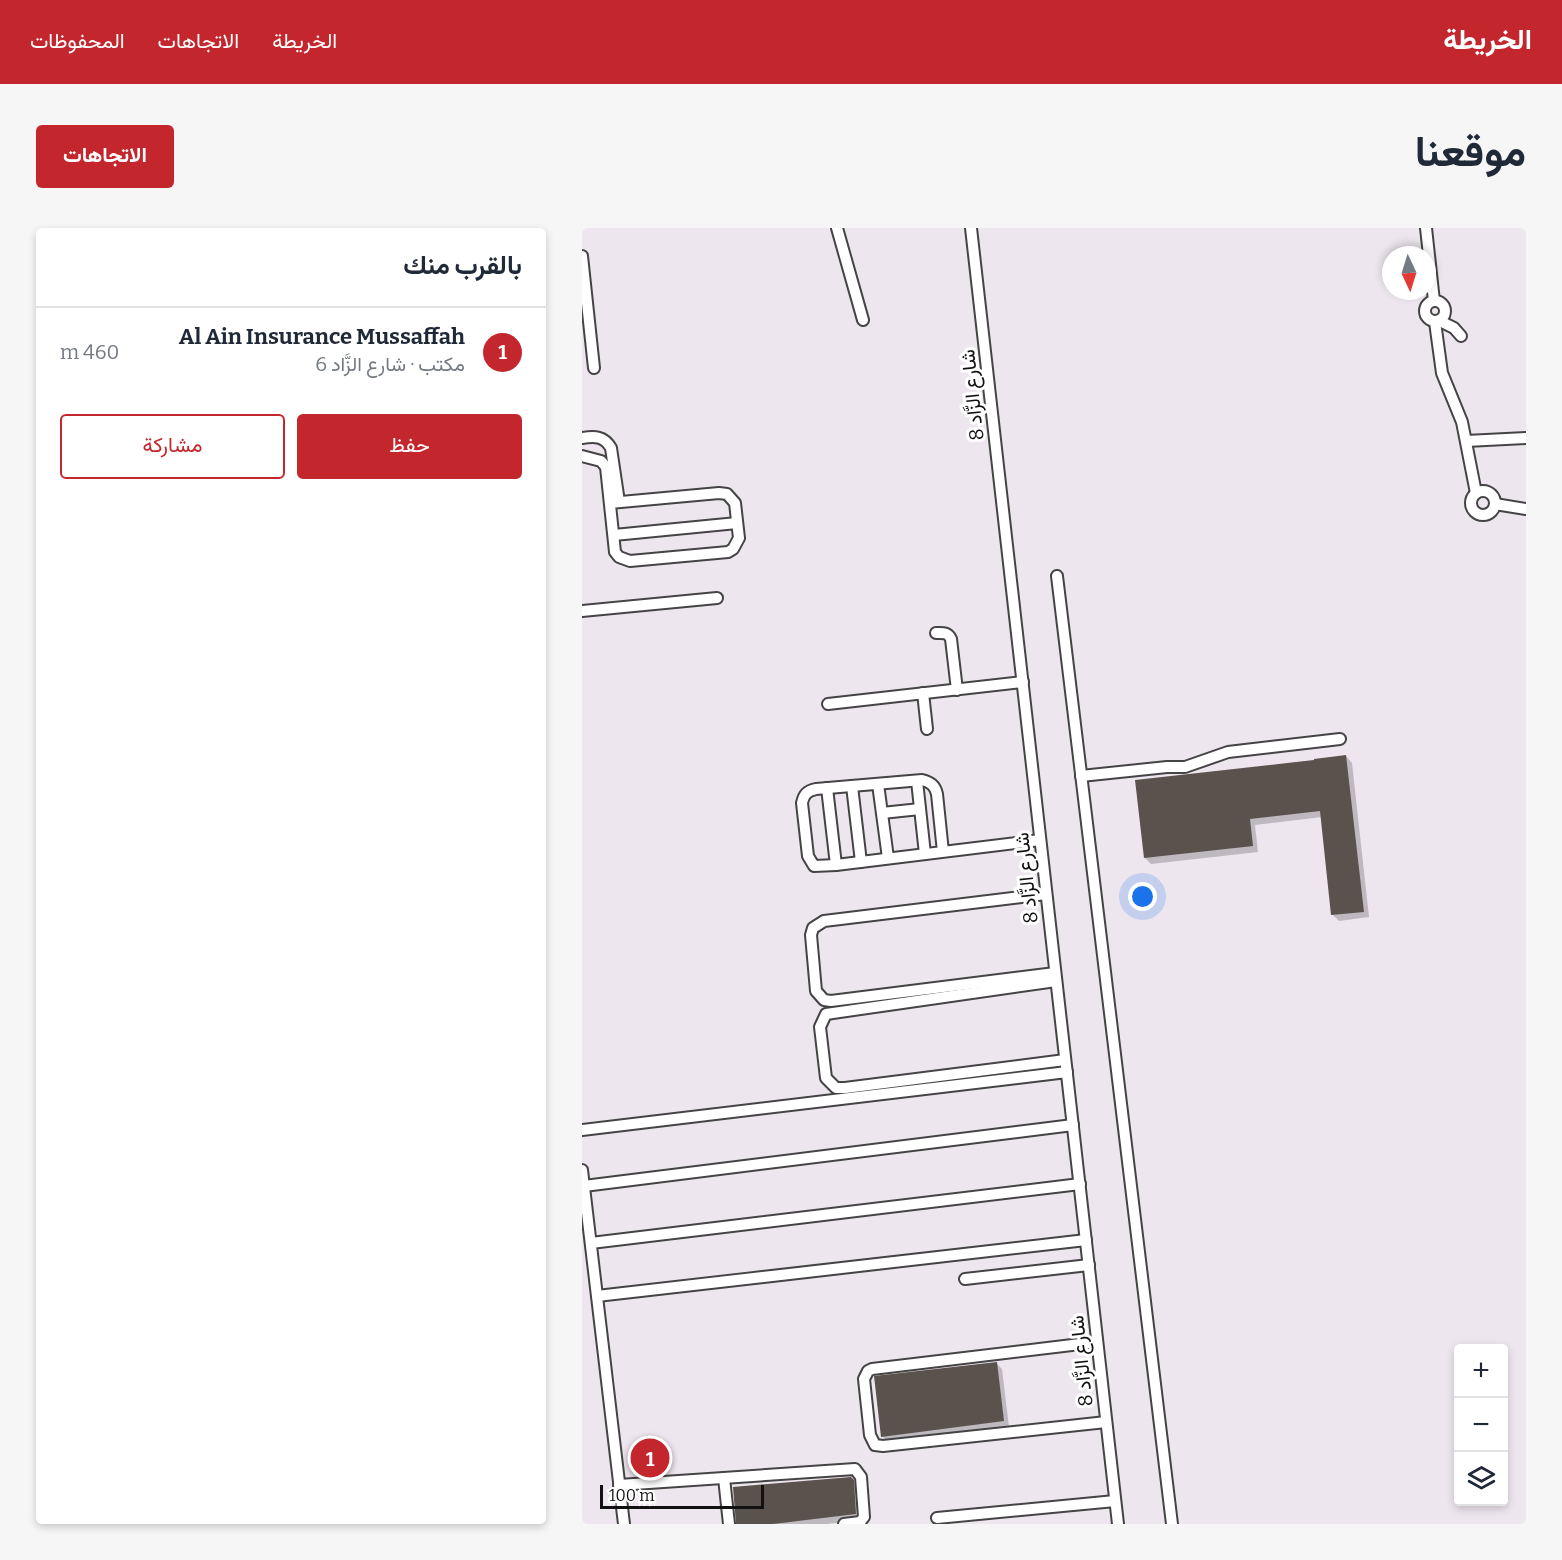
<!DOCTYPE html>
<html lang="ar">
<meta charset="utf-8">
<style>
:root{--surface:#fff;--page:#f6f6f7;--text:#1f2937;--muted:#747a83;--line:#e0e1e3;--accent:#c4262e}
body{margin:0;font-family:Bitter,Vazirmatn,serif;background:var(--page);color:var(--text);direction:rtl}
.controls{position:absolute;right:18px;bottom:18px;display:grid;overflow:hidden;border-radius:6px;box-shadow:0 3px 9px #0003}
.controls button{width:54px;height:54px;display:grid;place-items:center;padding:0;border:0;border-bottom:2px solid var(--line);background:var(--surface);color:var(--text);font:30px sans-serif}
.compass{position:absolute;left:800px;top:18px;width:54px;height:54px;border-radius:50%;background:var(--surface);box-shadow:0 3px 9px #0003;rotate:176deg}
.scale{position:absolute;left:18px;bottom:15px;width:164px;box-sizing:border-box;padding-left:6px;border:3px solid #111;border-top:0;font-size:16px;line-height:21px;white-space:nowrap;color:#111;-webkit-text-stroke:4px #fff;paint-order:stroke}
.you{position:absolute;left:561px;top:669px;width:21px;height:21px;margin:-15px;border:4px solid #fff;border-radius:50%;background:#1a73e8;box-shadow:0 0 0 9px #1a73e833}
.badge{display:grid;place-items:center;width:39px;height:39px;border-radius:50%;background:var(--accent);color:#fff;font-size:20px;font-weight:700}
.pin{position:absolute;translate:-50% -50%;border:3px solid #fff;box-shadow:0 2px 6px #0006}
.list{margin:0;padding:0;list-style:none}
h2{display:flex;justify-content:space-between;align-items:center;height:78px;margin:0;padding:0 24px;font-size:26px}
h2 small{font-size:20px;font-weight:400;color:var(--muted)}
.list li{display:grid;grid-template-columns:39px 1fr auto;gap:18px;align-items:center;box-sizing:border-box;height:90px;padding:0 24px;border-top:2px solid var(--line)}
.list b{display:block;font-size:22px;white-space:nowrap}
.list p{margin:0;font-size:20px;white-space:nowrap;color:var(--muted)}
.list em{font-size:20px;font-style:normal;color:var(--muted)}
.actions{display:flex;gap:12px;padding:18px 24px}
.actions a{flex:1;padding:14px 0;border:2px solid var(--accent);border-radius:6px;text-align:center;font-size:21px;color:var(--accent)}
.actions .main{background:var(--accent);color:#fff}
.icon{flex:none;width:33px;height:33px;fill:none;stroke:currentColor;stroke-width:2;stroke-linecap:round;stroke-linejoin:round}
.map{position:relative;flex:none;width:944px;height:1296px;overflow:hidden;direction:ltr;border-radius:6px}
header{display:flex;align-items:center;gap:36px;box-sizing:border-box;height:84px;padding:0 30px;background:var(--accent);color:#fff}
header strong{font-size:28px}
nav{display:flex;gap:33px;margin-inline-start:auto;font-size:21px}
.intro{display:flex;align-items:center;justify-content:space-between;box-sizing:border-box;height:144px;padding:0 36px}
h1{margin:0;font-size:42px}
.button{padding:15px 27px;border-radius:6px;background:var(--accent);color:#fff;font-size:21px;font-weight:700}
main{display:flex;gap:36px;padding:0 36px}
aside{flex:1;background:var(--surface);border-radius:6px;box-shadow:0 3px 9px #0003}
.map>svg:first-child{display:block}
.industrial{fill:#eee6ef;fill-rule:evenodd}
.shadow{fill:#0003}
.building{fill:#5a524d}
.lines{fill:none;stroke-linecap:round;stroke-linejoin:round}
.minor-casing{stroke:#444;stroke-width:14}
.minor{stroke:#fff;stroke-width:10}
.labels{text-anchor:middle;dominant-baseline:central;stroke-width:6;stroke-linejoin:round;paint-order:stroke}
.street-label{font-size:20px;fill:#111;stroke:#fff}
</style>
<header>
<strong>الخريطة</strong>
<nav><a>الخريطة</a><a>الاتجاهات</a><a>المحفوظات</a></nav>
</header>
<div class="intro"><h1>موقعنا</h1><a class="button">الاتجاهات</a></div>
<main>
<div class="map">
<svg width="944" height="1296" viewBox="0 0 944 1296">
<rect width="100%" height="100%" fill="#fffdf5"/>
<path class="industrial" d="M 0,0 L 944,0 L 944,1296 L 0,1296 ZM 809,27 L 845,27 L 845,63 L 809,63 ZM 876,1120 L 921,1120 L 921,1274 L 876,1274 Z"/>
<g class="shadow">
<polygon points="764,528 770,535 787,689 757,693 751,687 740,589 673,597 676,624 569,636 563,630"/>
<polygon points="414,1135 420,1141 427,1199 306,1214 300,1208"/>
<polygon points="269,1250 275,1257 280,1292 245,1296 156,1296"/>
</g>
<g class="building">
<polygon points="764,527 782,684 749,687 738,583 668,591 671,618 562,630 553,552 732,532 732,531"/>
<polygon points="415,1134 422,1193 299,1209 292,1148"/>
<polygon points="269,1249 272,1252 274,1286 191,1296 154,1296 151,1259"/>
</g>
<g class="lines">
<defs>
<g id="minor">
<polyline points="255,0 281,92"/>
<polyline points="389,0 536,1296"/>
<polyline points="844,0 852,73"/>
<polyline points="0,28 12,140"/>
<circle cx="853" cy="83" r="10"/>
<polyline points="858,93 872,100 879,108"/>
<polyline points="853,94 860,145 880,194 894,265"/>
<path d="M 0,210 C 13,208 22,208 29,220 L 37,274"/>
<polyline points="884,213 944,210"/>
<polyline points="0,228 19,233 24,239 33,324 37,329 48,333 146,324 151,321 157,310 153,275 145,266 137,265 28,275"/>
<circle cx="901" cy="275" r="12"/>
<polyline points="913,276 944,281"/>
<polyline points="32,307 155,295"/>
<polyline points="475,348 590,1296"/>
<polyline points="0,383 135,370"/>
<path d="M 354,405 C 361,405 366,404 369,411 L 375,462"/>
<polyline points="341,465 345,501"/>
<polyline points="246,476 441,454"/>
<polyline points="499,548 585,539 603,539 646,524 758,511"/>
<polyline points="335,553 343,626"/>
<polyline points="296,556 306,630"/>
<polyline points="270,558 279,634"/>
<polyline points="245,560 254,637"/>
<polyline points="300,585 338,581"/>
<path d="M 361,624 L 355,566 C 353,557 348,554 340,552 L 234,561 C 225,563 222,566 220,575 L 226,628 L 232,638 L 254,637 L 458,612"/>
<polyline points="464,666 242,693 231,700 229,707 234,763 242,772 249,773 473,745"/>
<polyline points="474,753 244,786 238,799 244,850 254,860 263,860 483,832"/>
<polyline points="0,902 485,844"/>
<polyline points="0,942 42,1296"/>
<polyline points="2,958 491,897"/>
<polyline points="9,1015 498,956"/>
<polyline points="383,1051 507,1037"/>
<polyline points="15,1068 504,1012"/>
<polyline points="515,1114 290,1141 286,1143 282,1151 288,1207 293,1217 301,1218 524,1194"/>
<polyline points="142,1250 147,1296"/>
<polyline points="37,1257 273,1241 279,1249 282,1289 278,1294 262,1296"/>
<polyline points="355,1290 533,1273"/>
</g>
</defs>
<use href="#minor" class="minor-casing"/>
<use href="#minor" class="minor"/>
</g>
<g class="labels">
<g class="street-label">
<text transform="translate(390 167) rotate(-96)">شارع الزَّاد 8</text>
<text transform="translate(444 650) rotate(-96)">شارع الزَّاد 8</text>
<text transform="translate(499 1133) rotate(-96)">شارع الزَّاد 8</text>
</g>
</g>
</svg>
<div class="controls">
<button>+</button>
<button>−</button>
<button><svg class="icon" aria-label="layers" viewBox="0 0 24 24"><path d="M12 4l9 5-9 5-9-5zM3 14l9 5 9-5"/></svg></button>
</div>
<svg class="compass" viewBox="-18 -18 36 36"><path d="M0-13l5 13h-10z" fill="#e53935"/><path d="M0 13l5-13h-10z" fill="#747a83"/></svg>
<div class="scale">100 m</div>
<div class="you"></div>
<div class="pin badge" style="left:68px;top:1230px">1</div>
</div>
<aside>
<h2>بالقرب منك<small></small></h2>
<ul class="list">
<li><span class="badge">1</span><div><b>Al Ain Insurance Mussaffah</b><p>مكتب · شارع الزَّاد 6</p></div><em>460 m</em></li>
</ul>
<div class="actions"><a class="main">حفظ</a><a>مشاركة</a></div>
</aside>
</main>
